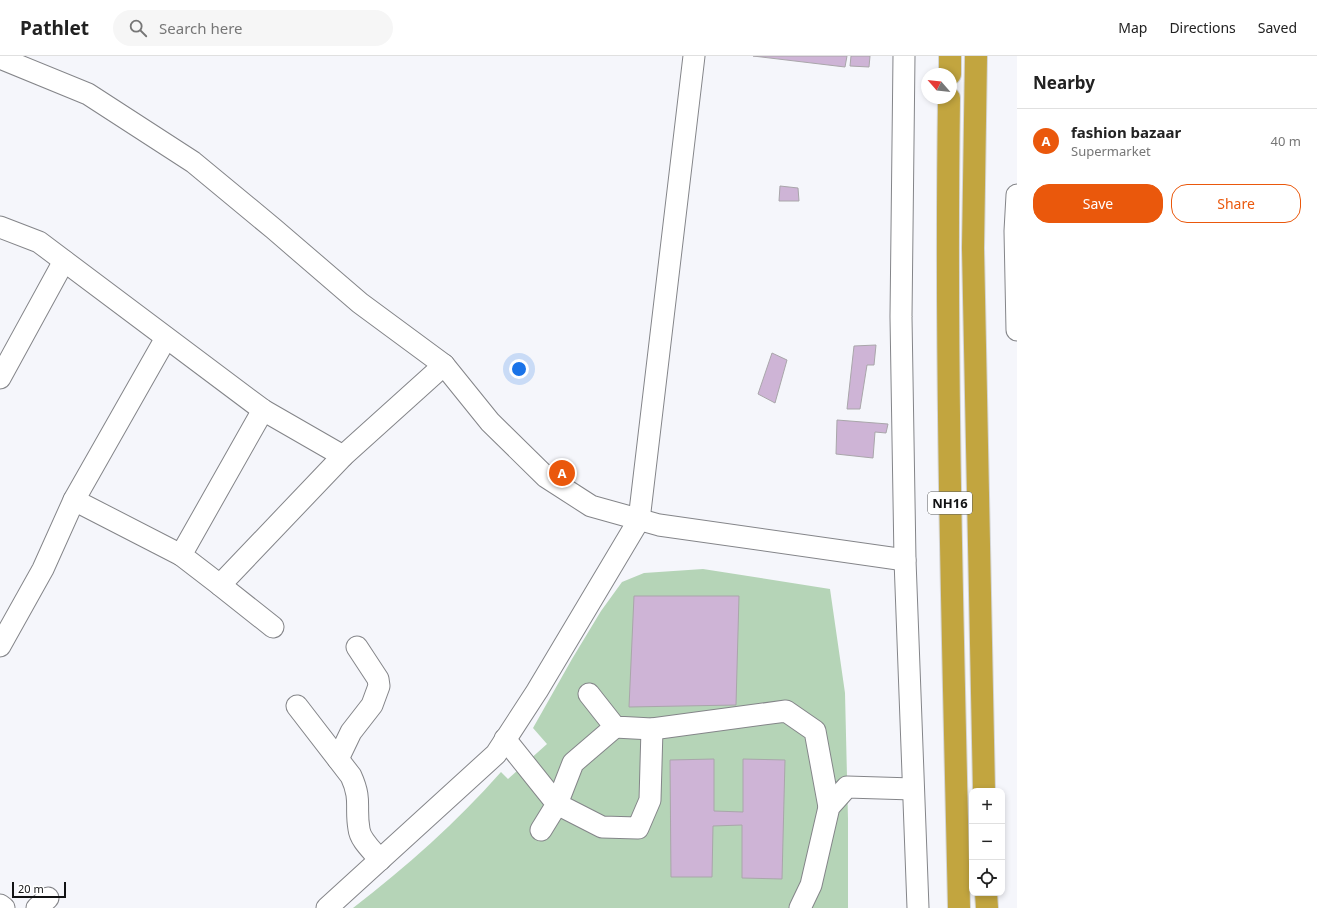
<!DOCTYPE html>
<meta charset="utf-8">
<style>
:root{--surface:#fff;--page:#f6f6f6;--text:#222;--muted:#767676;--line:#e0e0e0;--accent:#ea580c}
body{margin:0;font-family:"Noto Sans",sans-serif;background:var(--page);color:var(--text)}
.controls{position:absolute;right:12px;bottom:12px;display:grid;overflow:hidden;border-radius:8px;box-shadow:0 2px 6px #0003}
.controls button{width:36px;height:36px;display:grid;place-items:center;padding:0;border:0;border-bottom:1px solid var(--line);background:var(--surface);color:var(--text);font:20px sans-serif}
.compass{position:absolute;left:921px;top:12px;width:36px;height:36px;border-radius:50%;background:var(--surface);box-shadow:0 2px 6px #0003;rotate:298deg}
.scale{position:absolute;left:12px;bottom:10px;width:54px;box-sizing:border-box;padding-left:4px;border:2px solid #121314;border-top:0;font-size:11px;line-height:14px;white-space:nowrap;color:#121314;-webkit-text-stroke:3px #fff;paint-order:stroke}
.you{position:absolute;left:519px;top:313px;width:14px;height:14px;margin:-10px;border:3px solid #fff;border-radius:50%;background:#1a73e8;box-shadow:0 0 0 6px #1a73e833}
.badge{display:grid;place-items:center;width:26px;height:26px;border-radius:50%;background:var(--accent);color:#fff;font-size:13px;font-weight:700}
.pin{position:absolute;translate:-50% -50%;border:2px solid #fff;box-shadow:0 1px 4px #0006}
.list{margin:0;padding:0;list-style:none}
h2{display:flex;justify-content:space-between;align-items:center;height:52px;margin:0;padding:0 16px;font-size:17px}
h2 small{font-size:13px;font-weight:400;color:var(--muted)}
.list li{display:grid;grid-template-columns:26px 1fr auto;gap:12px;align-items:center;box-sizing:border-box;height:64px;padding:0 16px;border-top:1px solid var(--line)}
.list b{display:block;font-size:15px;white-space:nowrap}
.list p{margin:0;font-size:13px;white-space:nowrap;color:var(--muted)}
.list em{font-size:13px;font-style:normal;color:var(--muted)}
.actions{display:flex;gap:8px;padding:12px 16px}
.actions a{flex:1;padding:9px 0;border:1px solid var(--accent);border-radius:16px;text-align:center;font-size:14px;color:var(--accent)}
.actions .main{background:var(--accent);color:#fff}
.icon{flex:none;width:22px;height:22px;fill:none;stroke:currentColor;stroke-width:2;stroke-linecap:round;stroke-linejoin:round}
.map{position:relative;flex:none;width:1017px;height:852px;overflow:hidden}
header{display:flex;align-items:center;gap:24px;box-sizing:border-box;height:56px;padding:0 20px;background:var(--surface);border-bottom:1px solid var(--line)}
header strong{font-size:19px}
nav{display:flex;gap:22px;margin-inline-start:auto;font-size:14px}
.search{width:280px;height:36px;background:var(--page);display:flex;align-items:center;gap:10px;box-sizing:border-box;padding:0 14px;border-radius:22px;color:var(--muted);font-size:15px}
main{display:flex}
aside{flex:1;background:var(--surface)}
.map>svg:first-child{display:block}
.pitch{fill:#b5d4b7}
.building{fill:#ceb4d6;stroke:#a9a6aa}
.lines{fill:none;stroke-linecap:round;stroke-linejoin:round}
.minor-casing{stroke:#848589;stroke-width:23}
.highway-casing{stroke:#d4d5d5;stroke-width:24}
.minor{stroke:#fff;stroke-width:21}
.highway{stroke:#c2a53f;stroke-width:22}
.labels{text-anchor:middle;dominant-baseline:central;stroke-width:4;stroke-linejoin:round;paint-order:stroke}
.shield{fill:#fff;stroke:#595a5a;stroke-width:1}
.shield-label{font-size:13px;font-weight:bold;fill:#121314}
</style>
<header>
<strong>Pathlet</strong>
<div class="search"><svg class="icon" aria-label="search" viewBox="0 0 24 24"><circle cx="10" cy="10" r="6"/><path d="M15 15l6 6"/></svg>Search here</div>
<nav><a>Map</a><a>Directions</a><a>Saved</a></nav>
</header>
<main>
<div class="map">
<svg width="1017" height="852" viewBox="0 0 1017 852">
<rect width="100%" height="100%" fill="#f5f6fb"/>
<path class="pitch" d="M 703,513 L 830,533 L 845,637 L 848,763 L 848,852 L 353,852 C 406,811 457,766 501,716 L 508,723 L 547,688 L 533,672 L 572,603 L 601,555 L 622,526 L 644,517 Z"/>
<g class="building">
<polygon points="753,0 847,0 845,11"/>
<polygon points="851,0 870,0 869,11 850,10"/>
<polygon points="780,130 798,132 799,145 779,145"/>
<polygon points="876,289 874,309 867,309 860,353 847,353 854,290"/>
<polygon points="772,297 787,304 775,347 758,338"/>
<polygon points="837,364 888,368 886,377 875,376 873,402 836,398"/>
<polygon points="634,540 739,540 736,649 629,651"/>
<polygon points="714,703 714,755 743,756 743,703 785,704 782,823 742,822 742,769 713,770 712,821 671,821 670,704"/>
</g>
<g class="lines">
<defs>
<g id="minor">
<polyline points="904,0 901,261 905,504 918,852"/>
<polyline points="0,2 88,38 193,106 274,173 360,247 444,309 490,366 546,421 591,450 659,469 905,504"/>
<polyline points="1017,139 1015,175 1017,274"/>
<polyline points="0,171 39,186 263,354 343,400"/>
<polyline points="166,282 74,444 181,499"/>
<polyline points="0,322 64,205"/>
<polyline points="263,354 181,499 220,529 343,400 444,309"/>
<polyline points="220,529 273,571"/>
<polyline points="0,590 43,513 74,444"/>
<polyline points="589,638 615,671 652,673 786,655 815,675 829,751"/>
<path d="M 297,650 L 351,720 C 362,744 355,751 359,773 C 360,784 373,795 380,804"/>
<polyline points="615,671 573,707 557,748 602,771 638,772 650,744 652,673"/>
<polyline points="505,683 557,748 541,774"/>
<polyline points="338,703 351,676 372,649 379,630 378,623 357,591"/>
<polyline points="0,849 4,852"/>
<polyline points="37,852 48,842"/>
<polyline points="327,852 496,698 537,635 639,464 694,0"/>
<polyline points="800,852 811,829 829,751 847,731 913,733"/>
</g>
<g id="highway">
<polyline points="976,0 973,192 984,735"/>
<polyline points="950,18 950,0"/>
<path d="M 949,42 C 945,312 953,582 959,852"/>
<polyline points="986,837 987,852"/>
</g>
</defs>
<use href="#minor" class="minor-casing"/>
<use href="#highway" class="highway-casing"/>
<use href="#minor" class="minor"/>
<use href="#highway" class="highway"/>
</g>
<g class="labels">
<rect class="shield" x="928" y="436" width="44" height="22" rx="3"/>
<g class="shield-label">
<text x="950" y="447">NH16</text>
</g>
</g>
</svg>
<div class="controls">
<button>+</button>
<button>−</button>
<button><svg class="icon" aria-label="locate" viewBox="0 0 24 24"><circle cx="12" cy="12" r="6"/><path d="M12 2v4M12 18v4M2 12h4M18 12h4"/></svg></button>
</div>
<svg class="compass" viewBox="-18 -18 36 36"><path d="M0-13l5 13h-10z" fill="#e53935"/><path d="M0 13l5-13h-10z" fill="#767676"/></svg>
<div class="scale">20 m</div>
<div class="you"></div>
<div class="pin badge" style="left:562px;top:417px">A</div>
</div>
<aside>
<h2>Nearby<small></small></h2>
<ul class="list">
<li><span class="badge">A</span><div><b>fashion bazaar</b><p>Supermarket</p></div><em>40 m</em></li>
</ul>
<div class="actions"><a class="main">Save</a><a>Share</a></div>
</aside>
</main>
